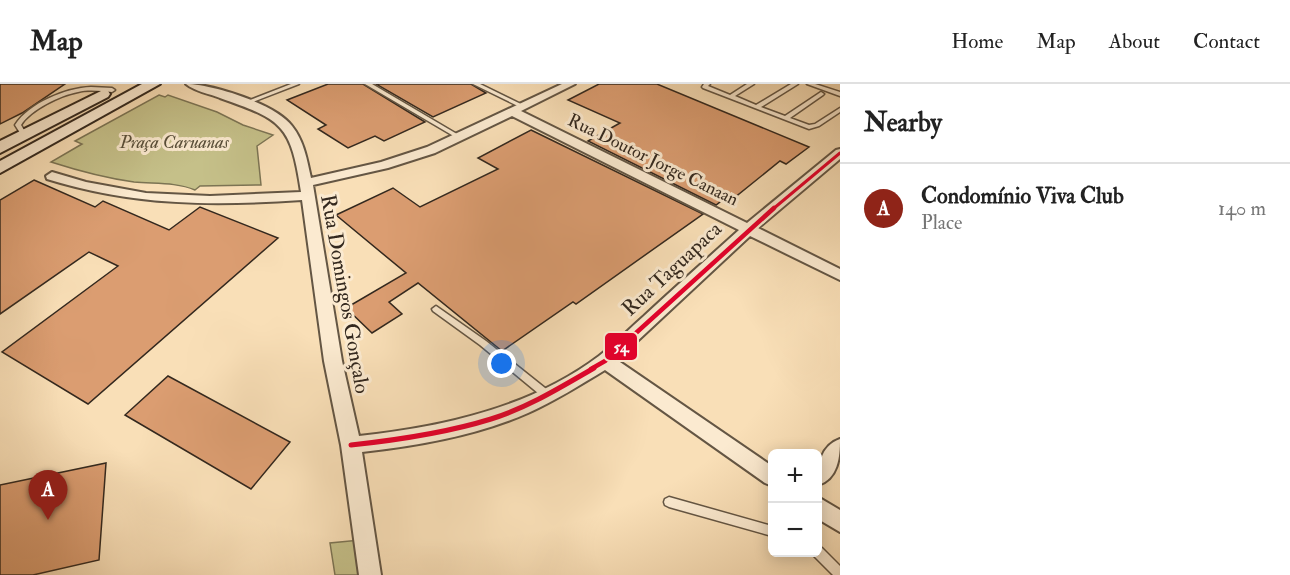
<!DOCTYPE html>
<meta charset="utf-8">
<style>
:root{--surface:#fff;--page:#f2f2f2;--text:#222;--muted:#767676;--line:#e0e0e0;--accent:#8f2418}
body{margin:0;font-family:"IM FELL Double Pica",serif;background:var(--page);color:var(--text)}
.controls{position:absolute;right:18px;bottom:18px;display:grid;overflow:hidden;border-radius:9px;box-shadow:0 3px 15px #0003}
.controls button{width:54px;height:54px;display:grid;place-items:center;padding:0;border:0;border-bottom:2px solid var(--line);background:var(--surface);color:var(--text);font:30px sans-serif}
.you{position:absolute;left:502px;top:280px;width:21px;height:21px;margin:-15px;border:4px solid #fff;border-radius:50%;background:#1a73e8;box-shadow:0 0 0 9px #1a73e833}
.badge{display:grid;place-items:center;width:39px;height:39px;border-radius:50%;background:var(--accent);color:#fff;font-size:20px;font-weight:700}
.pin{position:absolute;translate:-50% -50px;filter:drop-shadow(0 2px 3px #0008)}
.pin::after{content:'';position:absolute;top:32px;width:21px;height:18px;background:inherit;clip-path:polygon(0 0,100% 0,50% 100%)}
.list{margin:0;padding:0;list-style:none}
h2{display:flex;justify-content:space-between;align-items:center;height:78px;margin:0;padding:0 24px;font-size:26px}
h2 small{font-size:20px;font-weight:400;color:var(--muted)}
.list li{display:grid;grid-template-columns:39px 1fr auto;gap:18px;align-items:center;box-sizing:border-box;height:90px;padding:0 24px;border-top:2px solid var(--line)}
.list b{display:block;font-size:22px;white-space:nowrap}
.list p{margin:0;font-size:20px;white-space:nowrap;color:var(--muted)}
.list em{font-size:20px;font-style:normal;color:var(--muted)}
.map{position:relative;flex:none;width:840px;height:491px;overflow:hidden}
header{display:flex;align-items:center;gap:36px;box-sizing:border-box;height:84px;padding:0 30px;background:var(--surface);border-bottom:2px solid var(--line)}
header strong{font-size:28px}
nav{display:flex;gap:33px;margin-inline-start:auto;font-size:21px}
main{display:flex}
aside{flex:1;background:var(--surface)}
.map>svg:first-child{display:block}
.green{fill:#c5c089;stroke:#7c7454;stroke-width:1.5}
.building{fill:#db9d71;stroke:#33281e;stroke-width:1.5}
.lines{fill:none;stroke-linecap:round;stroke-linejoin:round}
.service-casing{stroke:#645644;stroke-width:3}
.minor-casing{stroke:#645644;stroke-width:4}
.secondary-casing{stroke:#33281e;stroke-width:4}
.service{fill:#fbead0;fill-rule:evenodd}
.minor{fill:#fbead0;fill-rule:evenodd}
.secondary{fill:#fbead0;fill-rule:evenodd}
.bus-1-far2-casing{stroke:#fbead0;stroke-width:6}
.bus-1-far1-casing{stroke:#fbead0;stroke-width:9}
.bus-1-casing{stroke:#fbead0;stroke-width:10}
.bus-1-far2{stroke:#e4002b;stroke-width:3}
.bus-1-far1{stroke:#e4002b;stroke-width:4.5}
.bus-1{stroke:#e4002b;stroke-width:5}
.labels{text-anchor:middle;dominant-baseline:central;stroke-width:6;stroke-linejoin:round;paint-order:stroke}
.far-park-label{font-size:18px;font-style:italic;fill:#584e39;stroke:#fbead0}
.far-street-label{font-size:18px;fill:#33281e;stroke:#fbead0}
.street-label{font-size:21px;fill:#33281e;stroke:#fbead0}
.line-badge{stroke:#fbead0;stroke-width:2}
.badge-label{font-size:16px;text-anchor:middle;font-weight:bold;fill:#fff}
</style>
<header>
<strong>Map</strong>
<nav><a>Home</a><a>Map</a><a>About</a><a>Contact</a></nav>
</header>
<main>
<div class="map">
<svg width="840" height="491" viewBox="0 0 840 491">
<rect width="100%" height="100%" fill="#f9dfb7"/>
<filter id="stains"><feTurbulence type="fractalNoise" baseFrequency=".00333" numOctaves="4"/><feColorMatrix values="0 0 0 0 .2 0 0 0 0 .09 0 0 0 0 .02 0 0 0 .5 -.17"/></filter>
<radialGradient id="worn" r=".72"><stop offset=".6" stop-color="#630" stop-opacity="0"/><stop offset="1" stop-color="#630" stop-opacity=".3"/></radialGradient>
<g class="green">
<path d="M 159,11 L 165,13 L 168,11 L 217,28 L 243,41 L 273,51 L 257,62 L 261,101 L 200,102 L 195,106 C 176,98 154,100 134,98 C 105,94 79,87 51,78 L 82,60 L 75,57 Z"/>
<polygon points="360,456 360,491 335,491 330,459"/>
</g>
<g class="building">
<polygon points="0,0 65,0 22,29 0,40"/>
<polygon points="328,0 363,0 425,38 384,57 375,52 348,64 318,45 326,41 287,16"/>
<polygon points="376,0 471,0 486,9 433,33"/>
<polygon points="599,0 657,0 809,63 786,80 780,77 729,118 724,115 716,121 588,57 620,39 568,16"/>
<polygon points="531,46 703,130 576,220 573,218 502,267 418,199 389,218 402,230 372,249 346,224 406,189 336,131 393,104 420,123 498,85 478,74"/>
<polygon points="34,96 95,123 103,117 169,146 200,123 278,154 88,320 2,268 118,182 89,168 0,230 0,116"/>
<polygon points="168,292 290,358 251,405 125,331"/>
<polygon points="106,379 99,476 33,491 0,491 0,401"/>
</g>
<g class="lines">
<defs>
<g id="service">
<polygon points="291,0 299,0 250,19 245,18"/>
<polygon points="365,0 372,0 462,53 457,54"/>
<polygon points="473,0 480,0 527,23 522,24"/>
<polygon points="704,0 710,0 708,2 730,11 747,0 754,0 735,12 756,21 791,0 798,0 761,23 785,32 821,8 824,10 823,11 790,34 809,41 815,40 840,24 840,28 819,42 809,45 703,4 702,3"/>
<polygon points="807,0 815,0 840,8 840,12"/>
<path d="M 91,3 L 112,4 L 115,6 L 112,8 C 101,7 89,5 78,8 C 61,11 30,26 21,41 L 27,51 L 26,52 L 22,52 L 15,41 C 29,19 66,4 91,3 Z"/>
<polygon points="436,222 486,257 550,308 552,311 550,314 547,315 544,314 480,261 433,227 432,225"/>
<polygon points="669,413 772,442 772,452 669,423 665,421 664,418 665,415"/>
<polygon points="818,463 822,464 840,482 840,491 833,491 814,472 813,468 818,468"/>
</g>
<g id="minor">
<path d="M 186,0 C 212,0 276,20 292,42 C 304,57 307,76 311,94 L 381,78 L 427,63 L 562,0 L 575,0 L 521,27 L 747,139 L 836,66 L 840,65 L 840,75 L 758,144 L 840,185 L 840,196 L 750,152 L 617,276 L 772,382 L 772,402 L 765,399 L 605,286 C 580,301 555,317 528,329 C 476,352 417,362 362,368 L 381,491 L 359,491 L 341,361 L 324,277 L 302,116 C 213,122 134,122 47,95 L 46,92 L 52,88 L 86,98 L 146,109 L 210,112 L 301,108 C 291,41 283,36 220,14 C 210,10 194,7 186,0 ZM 512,32 L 739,146 C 707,175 675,203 644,232 C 629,245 615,260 599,272 C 530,324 442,343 359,352 L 342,277 L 313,101 L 388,84 L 435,69 Z"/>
<path d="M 840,355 C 840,373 838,395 818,401 C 818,382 820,362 840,355 Z"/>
<polygon points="818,413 840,426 840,448 818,435"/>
</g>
<g id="secondary">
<polygon points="142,0 160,0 0,89 0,77"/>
<polygon points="103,6 108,7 110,10 108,13 0,69 0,57"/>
</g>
</defs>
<use href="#service" class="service-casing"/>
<use href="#minor" class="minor-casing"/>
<use href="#secondary" class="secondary-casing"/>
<use href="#service" class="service"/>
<use href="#minor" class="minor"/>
<use href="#secondary" class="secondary"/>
<defs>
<polyline id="bus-1-far2" points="773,125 840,69"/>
<polyline id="bus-1-far1" points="591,285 605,277 774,124"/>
<path id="bus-1" d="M 351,361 C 398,356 446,349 491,335 C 527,324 561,303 594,284"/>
</defs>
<use href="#bus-1-far2" class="bus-1-far2-casing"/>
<use href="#bus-1-far1" class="bus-1-far1-casing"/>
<use href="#bus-1" class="bus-1-casing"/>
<use href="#bus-1-far2" class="bus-1-far2"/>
<use href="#bus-1-far1" class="bus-1-far1"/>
<use href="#bus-1" class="bus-1"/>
</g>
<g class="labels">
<g class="far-park-label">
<text x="174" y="58">Praça Caruanas</text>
</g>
<g class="far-street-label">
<text transform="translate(653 76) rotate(26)">Rua Doutor Jorge Canaan</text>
</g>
<g class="street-label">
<text transform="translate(672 185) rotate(-43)">Rua Taguapaca</text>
<text transform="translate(345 210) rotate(80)">Rua Domingos Gonçalo</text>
</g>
</g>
<rect class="line-badge" x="604" y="248" width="34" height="29" rx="6" fill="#e4002b"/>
<g class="badge-label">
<text x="621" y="268">54</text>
</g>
<rect width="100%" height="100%" filter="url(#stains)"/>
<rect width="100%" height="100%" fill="url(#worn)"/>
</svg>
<div class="controls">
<button>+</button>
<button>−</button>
</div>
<div class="you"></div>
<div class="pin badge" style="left:48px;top:436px">A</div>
</div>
<aside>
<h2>Nearby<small></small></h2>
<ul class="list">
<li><span class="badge">A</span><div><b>Condomínio Viva Club</b><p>Place</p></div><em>140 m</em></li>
</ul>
</aside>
</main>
